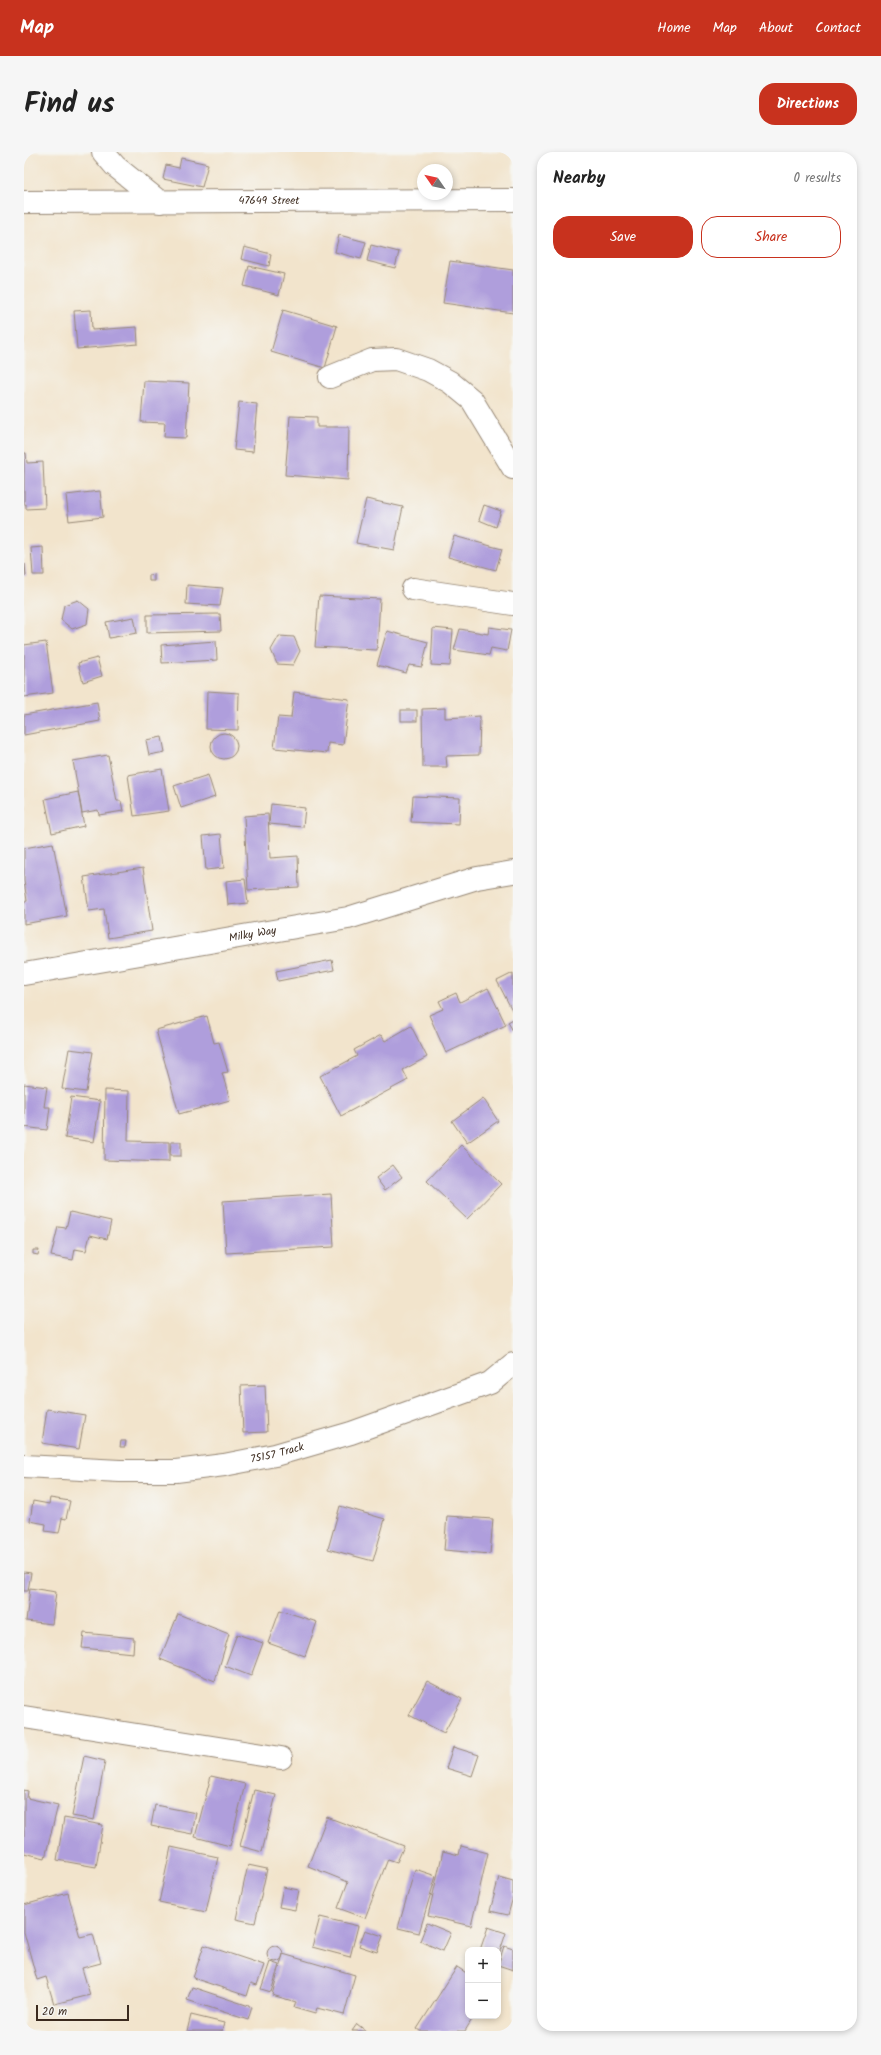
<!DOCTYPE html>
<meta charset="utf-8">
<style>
:root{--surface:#fff;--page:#f6f6f6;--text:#222;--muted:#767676;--line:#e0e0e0;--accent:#c8321e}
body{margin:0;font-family:Kalam,sans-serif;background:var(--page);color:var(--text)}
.controls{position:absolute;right:12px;bottom:12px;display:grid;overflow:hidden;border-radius:8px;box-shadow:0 2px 6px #0003}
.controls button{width:36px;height:36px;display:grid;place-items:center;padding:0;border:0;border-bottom:1px solid var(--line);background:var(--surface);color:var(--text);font:20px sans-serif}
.compass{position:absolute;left:393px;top:12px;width:36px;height:36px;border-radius:50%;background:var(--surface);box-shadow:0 2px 6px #0003;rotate:304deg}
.scale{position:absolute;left:12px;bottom:10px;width:93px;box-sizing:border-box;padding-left:4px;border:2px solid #3b2a1e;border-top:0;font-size:11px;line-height:14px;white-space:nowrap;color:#3b2a1e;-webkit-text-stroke:3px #f6f6f2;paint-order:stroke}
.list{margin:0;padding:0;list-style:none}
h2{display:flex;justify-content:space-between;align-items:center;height:52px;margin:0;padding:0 16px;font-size:17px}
h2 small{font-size:13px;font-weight:400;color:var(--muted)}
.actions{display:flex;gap:8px;padding:12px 16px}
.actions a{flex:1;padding:9px 0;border:1px solid var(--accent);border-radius:16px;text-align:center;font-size:14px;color:var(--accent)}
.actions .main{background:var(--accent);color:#fff}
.map{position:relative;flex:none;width:489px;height:1879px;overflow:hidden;border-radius:16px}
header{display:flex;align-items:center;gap:24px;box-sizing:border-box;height:56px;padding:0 20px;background:var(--accent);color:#fff}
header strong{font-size:19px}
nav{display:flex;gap:22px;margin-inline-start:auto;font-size:14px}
.intro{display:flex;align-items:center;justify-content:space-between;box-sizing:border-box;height:96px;padding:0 24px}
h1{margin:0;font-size:28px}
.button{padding:10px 18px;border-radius:16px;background:var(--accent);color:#fff;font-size:14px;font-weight:700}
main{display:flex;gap:24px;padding:0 24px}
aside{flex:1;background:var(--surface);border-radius:16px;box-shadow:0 2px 6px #0003}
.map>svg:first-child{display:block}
.building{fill:#af9edc}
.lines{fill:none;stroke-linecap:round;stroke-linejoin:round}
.minor-casing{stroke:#968775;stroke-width:24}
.minor{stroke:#fff;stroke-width:22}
.labels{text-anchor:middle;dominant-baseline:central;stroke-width:3.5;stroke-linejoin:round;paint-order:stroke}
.street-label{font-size:11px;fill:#3b2a1e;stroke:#f6f6f2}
</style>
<header>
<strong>Map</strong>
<nav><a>Home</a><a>Map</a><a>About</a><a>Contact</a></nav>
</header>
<div class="intro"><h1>Find us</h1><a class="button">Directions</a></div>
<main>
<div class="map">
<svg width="489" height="1879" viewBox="0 0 489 1879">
<rect width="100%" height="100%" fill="#f6f6f2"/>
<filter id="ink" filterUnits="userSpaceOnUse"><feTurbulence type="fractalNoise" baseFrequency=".025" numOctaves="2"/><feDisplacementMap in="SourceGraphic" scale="8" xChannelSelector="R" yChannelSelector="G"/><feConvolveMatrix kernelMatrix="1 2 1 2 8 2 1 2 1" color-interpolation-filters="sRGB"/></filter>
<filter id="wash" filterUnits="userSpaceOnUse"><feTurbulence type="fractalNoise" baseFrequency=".012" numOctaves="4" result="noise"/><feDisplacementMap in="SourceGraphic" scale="16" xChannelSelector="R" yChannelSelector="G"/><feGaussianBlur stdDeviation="0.9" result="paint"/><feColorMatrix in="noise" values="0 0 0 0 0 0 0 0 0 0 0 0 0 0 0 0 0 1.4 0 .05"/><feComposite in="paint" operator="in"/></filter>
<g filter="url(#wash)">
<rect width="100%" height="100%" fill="#f2e4cc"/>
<g id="blocks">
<g class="building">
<polygon points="157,6 184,12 178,35 139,27 142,13 155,16"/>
<polygon points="315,83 342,90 337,107 311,100"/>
<polygon points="347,93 375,100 371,116 343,109"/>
<polygon points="220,95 247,102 245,114 217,107"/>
<polygon points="426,109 489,118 489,161 419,151"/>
<polygon points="225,114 260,122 255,143 220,134"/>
<polygon points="67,158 68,178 113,175 114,192 53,197 50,159"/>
<polygon points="259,158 313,174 301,216 247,200"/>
<polygon points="120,229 165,231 162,286 140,285 141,271 117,270"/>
<polygon points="215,250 233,252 229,300 210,298"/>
<polygon points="266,264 293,265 293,275 325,275 324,328 261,323"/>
<polygon points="0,301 2,301 3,311 19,310 21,356 2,357 2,352 0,353"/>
<polygon points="76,339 79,365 45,369 42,343"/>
<polygon points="342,347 379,355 370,398 332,391"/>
<polygon points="460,353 477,359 472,375 455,368"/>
<polygon points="430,384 478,397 472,418 424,405"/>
<polygon points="19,395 20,423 9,423 7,396"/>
<polygon points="0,412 1,412 2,424 0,424"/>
<polygon points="130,422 130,429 125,429 125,423"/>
<polygon points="163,433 199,436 196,454 162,452"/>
<polygon points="295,444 356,447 353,498 291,495"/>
<polygon points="54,448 65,457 63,472 48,477 37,468 40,453"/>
<polygon points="196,462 197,479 123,481 123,463"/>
<polygon points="110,465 113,481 85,486 82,470"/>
<polygon points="465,475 487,478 483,499 467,496 465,503 430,498 436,477 464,482"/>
<polygon points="409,476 429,478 426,514 407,513"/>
<polygon points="363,479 404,490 398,515 385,513 382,521 353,513"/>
<polygon points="255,484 270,485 276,499 269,513 253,512 247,498"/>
<polygon points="192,489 193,508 138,511 137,493"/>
<polygon points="22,490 29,541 0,545 0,493"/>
<polygon points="73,506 78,524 59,530 54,511"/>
<polygon points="183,539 215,541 214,578 182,577"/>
<polygon points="270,540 325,547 319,593 304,591 303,601 250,596 254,565 267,566"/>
<polygon points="73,550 76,569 0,583 0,563"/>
<polygon points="421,556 421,566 456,564 455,603 422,604 423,615 399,615 398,557"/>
<rect x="377" y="558" width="16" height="11"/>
<circle cx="200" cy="594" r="13"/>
<polygon points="138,585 141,600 125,603 122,588"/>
<polygon points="84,603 93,649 97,649 99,659 75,663 74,658 58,661 49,609"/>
<polygon points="138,617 145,659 110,664 104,623"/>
<polygon points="184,623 191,645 157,656 150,634"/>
<polygon points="54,640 60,674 28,681 21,647"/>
<polygon points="389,644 436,646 435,672 387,670"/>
<polygon points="247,652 281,656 279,675 245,672"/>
<polygon points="244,662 246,706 274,704 275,735 224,738 220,664"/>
<polygon points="197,682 200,716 182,718 179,684"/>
<polygon points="29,691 43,764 0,772 0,749 3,749 0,729 0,696"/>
<polygon points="119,716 128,779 84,786 80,757 65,759 60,725"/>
<polygon points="221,727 224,751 204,753 202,729"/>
<polygon points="308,808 310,818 254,829 252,819"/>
<polygon points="489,821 489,860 473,829"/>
<polygon points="464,836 482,873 422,901 405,863 419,857 415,849 432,841 436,850"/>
<polygon points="183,864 190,891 195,890 204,920 198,921 206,948 155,962 132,878"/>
<polygon points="489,867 489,879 484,870"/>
<polygon points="387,874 403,905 379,918 384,928 317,964 296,924 333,904 330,898 357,883 361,889"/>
<polygon points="45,897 69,900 62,940 38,937"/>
<polygon points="0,932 23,935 20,955 26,955 23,978 0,975"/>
<polygon points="81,938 105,939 104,989 145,990 145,1010 80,1008"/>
<polygon points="47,945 76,949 70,990 41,986"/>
<polygon points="459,946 474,969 443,991 428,969"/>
<polygon points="147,990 157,990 157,1004 146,1004"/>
<polygon points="437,993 477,1032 443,1067 403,1029"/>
<polygon points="369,1013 378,1025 361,1038 352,1026"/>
<polygon points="307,1042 310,1095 202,1101 199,1049"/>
<polygon points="46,1060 87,1069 83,1087 66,1083 62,1099 51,1097 49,1108 27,1104 34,1075 42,1076"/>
<polygon points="9,1098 15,1098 14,1103 9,1102"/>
<polygon points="241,1233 243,1280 219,1281 217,1234"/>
<polygon points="23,1257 61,1263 55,1297 18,1291"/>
<polygon points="97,1289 102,1289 101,1295 96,1295"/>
<polygon points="26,1346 46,1349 42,1367 38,1366 35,1381 21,1379 22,1372 6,1369 9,1349 25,1352"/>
<polygon points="316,1354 361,1367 349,1409 304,1397"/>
<polygon points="423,1364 469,1367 466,1402 420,1398"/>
<polygon points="0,1420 7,1421 4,1439 0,1439"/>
<polygon points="6,1436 32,1440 28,1472 2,1469"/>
<polygon points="256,1458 293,1470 281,1504 244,1491"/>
<polygon points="154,1462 205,1482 191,1529 136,1507"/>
<polygon points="60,1481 110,1486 109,1501 58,1496"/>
<polygon points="213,1482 239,1491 227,1524 201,1514"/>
<polygon points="403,1529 438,1547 420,1581 385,1563"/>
<polygon points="429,1595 455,1603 448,1624 422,1616"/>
<polygon points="60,1604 81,1609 70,1668 48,1664"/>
<polygon points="187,1624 221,1632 206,1694 171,1685"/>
<polygon points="0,1638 4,1639 3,1646 34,1653 21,1706 0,1701"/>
<polygon points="230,1638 252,1643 238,1700 216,1694"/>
<polygon points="131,1653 172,1661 168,1682 127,1674"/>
<polygon points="303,1665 380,1694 373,1710 364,1707 341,1766 314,1756 324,1730 284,1714"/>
<polygon points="40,1666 79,1673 72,1715 33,1708"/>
<polygon points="437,1694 464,1701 447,1774 404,1764 419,1699 435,1703"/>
<polygon points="147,1695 194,1705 182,1760 135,1750"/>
<polygon points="224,1713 243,1717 231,1771 212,1767"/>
<polygon points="391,1717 412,1724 395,1781 374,1776"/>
<polygon points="475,1725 489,1729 489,1745 484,1763 466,1759"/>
<polygon points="259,1735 275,1738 271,1758 255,1755"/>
<polygon points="44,1741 56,1785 69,1782 77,1811 58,1816 66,1843 30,1852 22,1825 13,1828 0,1780 0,1753"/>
<polygon points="296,1765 334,1774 326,1805 288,1795"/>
<polygon points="403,1771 427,1781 419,1799 396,1789"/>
<polygon points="464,1775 482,1781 474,1805 474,1798 456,1798"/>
<polygon points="341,1778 359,1784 353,1800 335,1794"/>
<polygon points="180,1793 240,1813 233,1833 227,1831 223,1844 169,1826"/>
<polygon points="480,1794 489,1797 489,1818 474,1813"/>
<circle cx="251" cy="1802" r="8"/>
<polygon points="259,1802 331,1823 320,1863 293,1856 291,1862 270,1856 272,1850 248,1843"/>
<polygon points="246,1810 255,1813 247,1840 237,1837"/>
<polygon points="433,1815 444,1822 444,1864 450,1864 441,1879 396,1879 393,1877"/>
<polygon points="168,1835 228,1855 224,1868 163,1848"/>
<polygon points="167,1863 200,1871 198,1879 163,1879"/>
<polygon points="333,1872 342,1879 328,1879"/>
</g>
</g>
</g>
<g filter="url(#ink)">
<use href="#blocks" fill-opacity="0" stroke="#968775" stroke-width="1"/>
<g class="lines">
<defs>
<g id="minor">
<polyline points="79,0 91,14 136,50"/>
<path id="s1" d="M 0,50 L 489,48"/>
<polyline points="306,225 348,208 372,207 404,218 426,230 448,248 489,316"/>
<polyline points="389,437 489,452"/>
<path id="s2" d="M 0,822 L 324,766 L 453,726 L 489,720"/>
<path id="s3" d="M 0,1314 L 96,1319 L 152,1319 L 200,1313 L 251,1303 L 327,1281 L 466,1231 L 489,1212"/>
<polyline points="0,1565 257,1606"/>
</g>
</defs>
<use href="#minor" class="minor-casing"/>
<use href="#minor" class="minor"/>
</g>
</g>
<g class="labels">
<g class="street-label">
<text stroke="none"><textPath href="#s1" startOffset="245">47649 Street</textPath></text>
<text stroke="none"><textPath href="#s2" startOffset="232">Milky Way</textPath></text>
<text stroke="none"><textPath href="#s3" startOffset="255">75157 Track</textPath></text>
</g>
</g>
</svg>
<div class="controls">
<button>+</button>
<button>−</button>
</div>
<svg class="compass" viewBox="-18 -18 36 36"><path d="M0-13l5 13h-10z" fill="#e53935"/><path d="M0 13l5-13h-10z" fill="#767676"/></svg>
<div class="scale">20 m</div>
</div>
<aside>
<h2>Nearby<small>0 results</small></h2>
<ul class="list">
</ul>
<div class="actions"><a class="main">Save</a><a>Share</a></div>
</aside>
</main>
